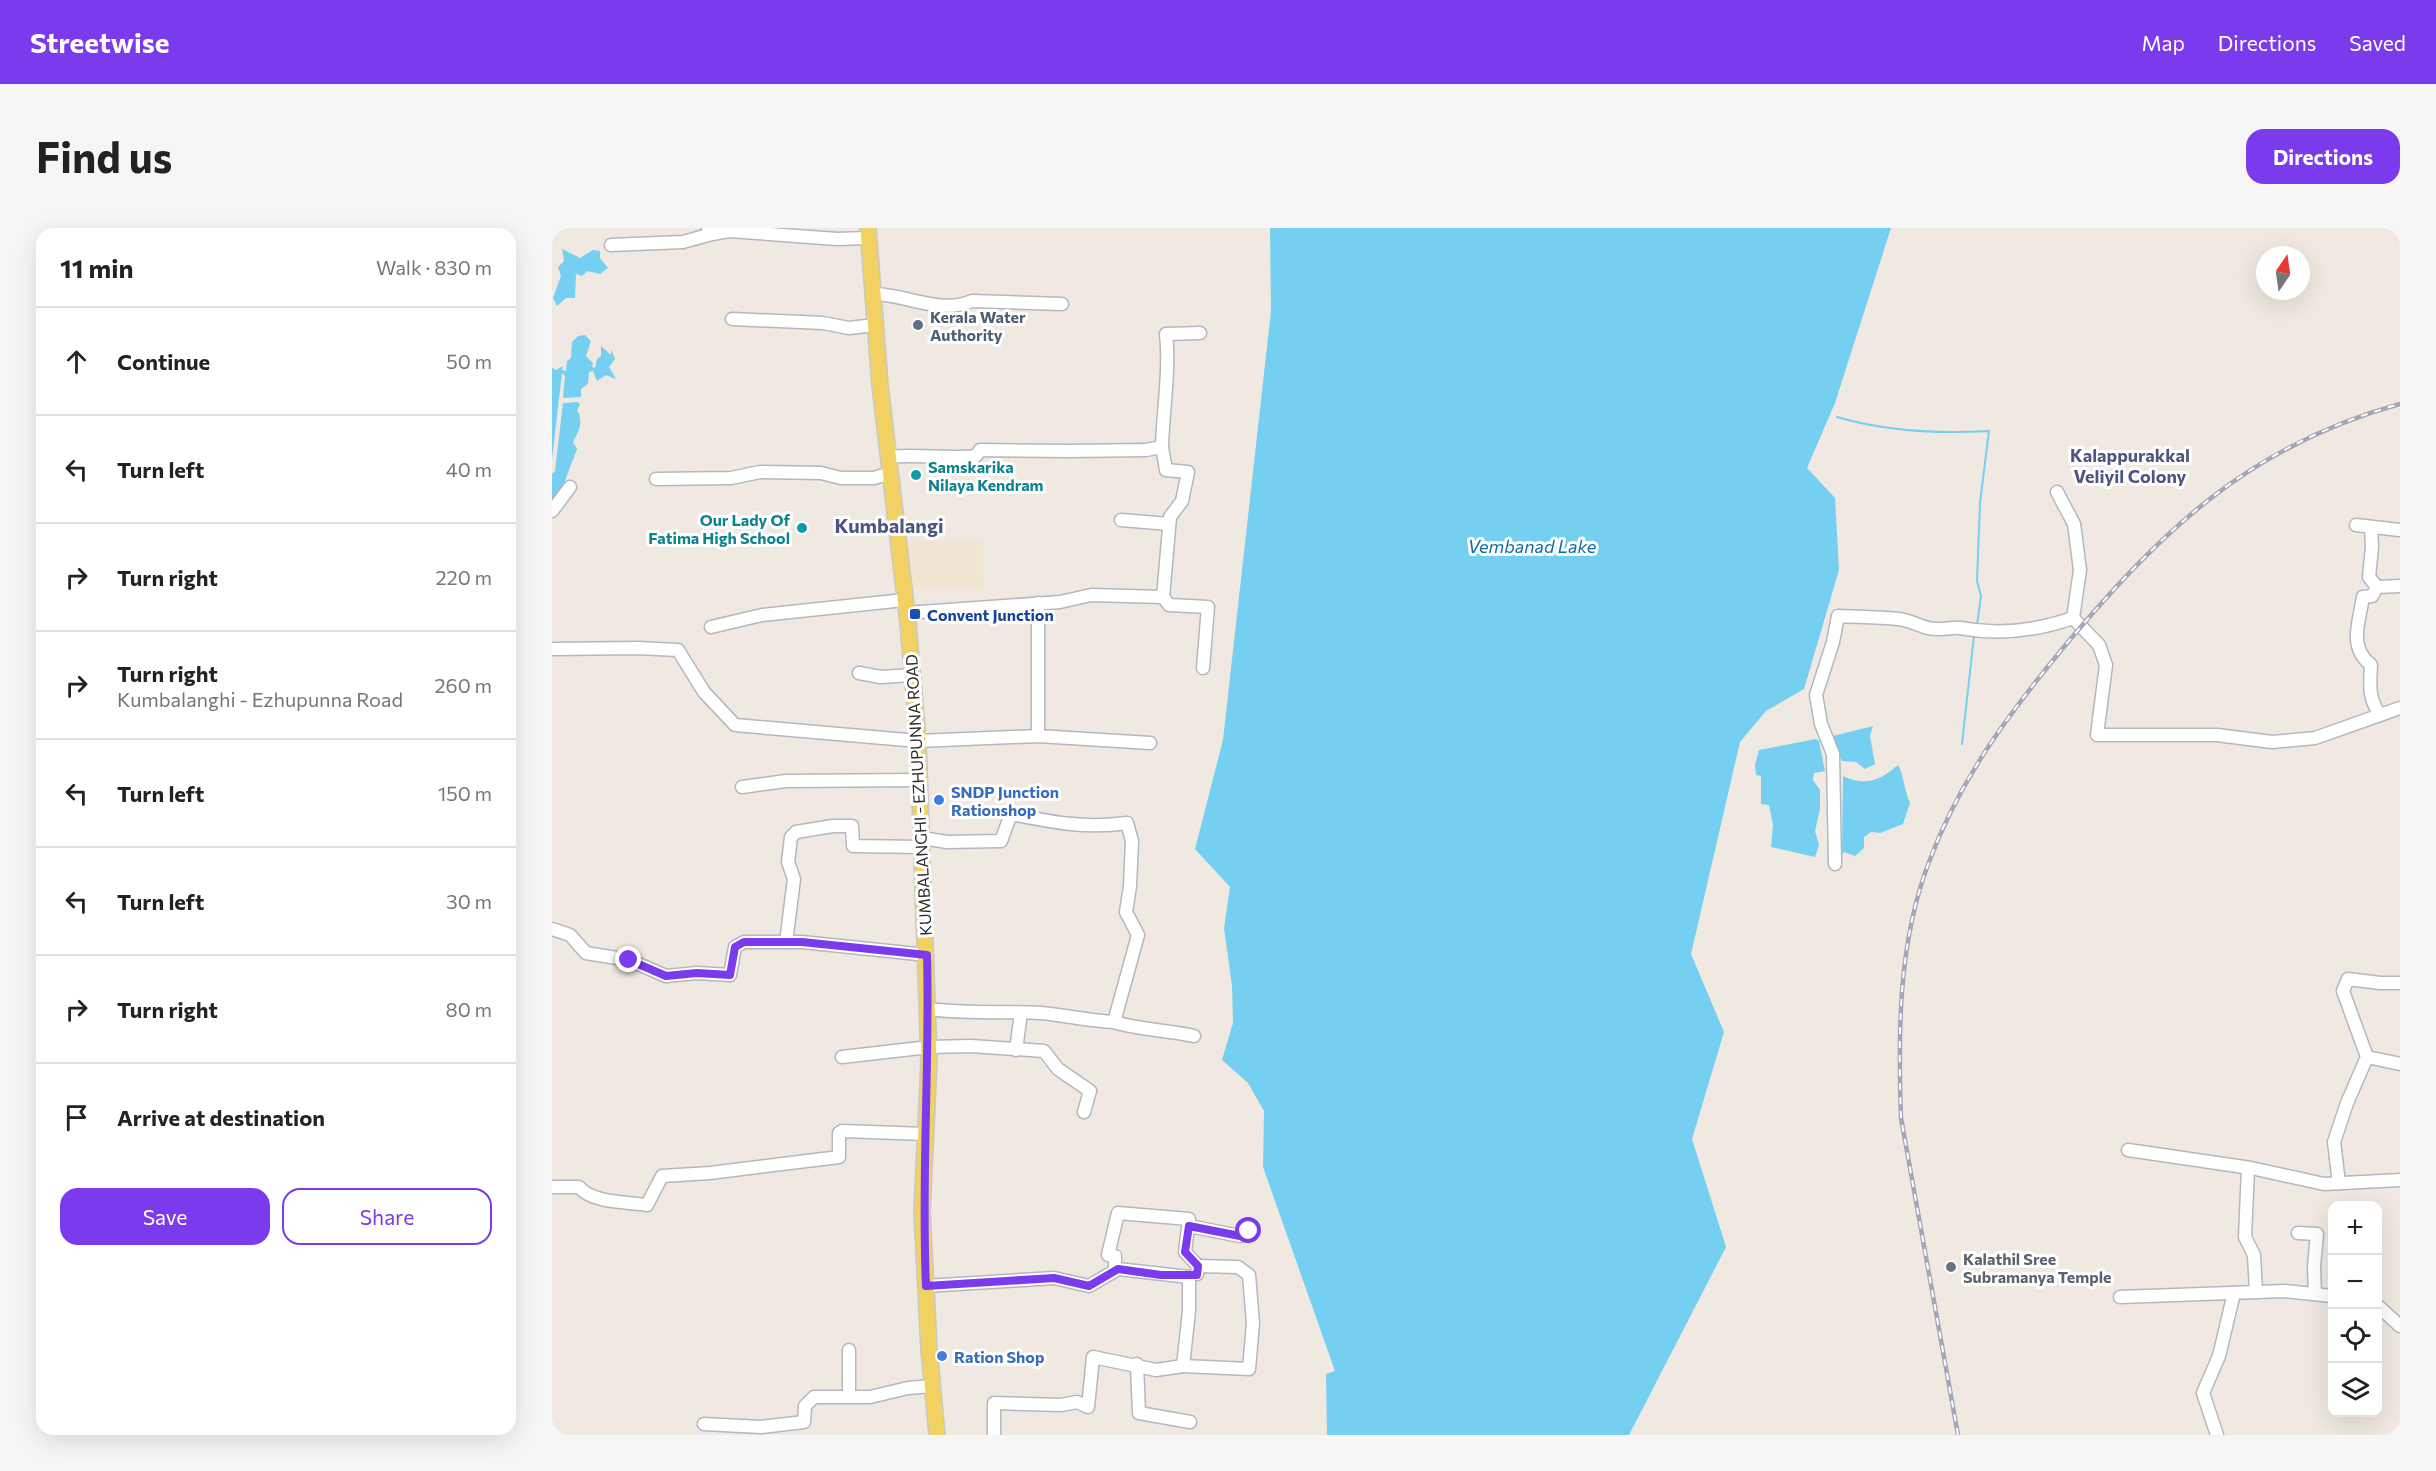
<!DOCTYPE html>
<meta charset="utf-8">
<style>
:root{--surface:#fff;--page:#f6f6f6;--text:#222;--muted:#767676;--line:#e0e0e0;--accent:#7c3aed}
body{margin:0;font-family:Commissioner,sans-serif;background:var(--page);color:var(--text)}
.controls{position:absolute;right:18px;bottom:18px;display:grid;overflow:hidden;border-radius:12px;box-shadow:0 6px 24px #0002}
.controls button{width:54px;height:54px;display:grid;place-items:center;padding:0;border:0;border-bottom:2px solid var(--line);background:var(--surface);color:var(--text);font:30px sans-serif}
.compass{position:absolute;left:1704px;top:18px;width:54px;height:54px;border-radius:50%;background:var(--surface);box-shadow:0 6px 24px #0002;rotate:13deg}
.stop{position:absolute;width:18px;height:18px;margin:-14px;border:4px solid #7c3aed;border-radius:50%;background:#fff}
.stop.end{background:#7c3aed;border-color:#fff;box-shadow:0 2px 6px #0008}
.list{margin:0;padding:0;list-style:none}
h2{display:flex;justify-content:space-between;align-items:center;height:78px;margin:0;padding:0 24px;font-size:26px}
h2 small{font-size:20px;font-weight:400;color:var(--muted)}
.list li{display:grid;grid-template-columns:39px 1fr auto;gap:18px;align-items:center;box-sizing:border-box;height:108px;padding:0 24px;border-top:2px solid var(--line)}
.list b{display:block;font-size:22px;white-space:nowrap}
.list p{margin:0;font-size:20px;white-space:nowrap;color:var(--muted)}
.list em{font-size:20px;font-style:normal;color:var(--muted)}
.actions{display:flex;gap:12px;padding:18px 24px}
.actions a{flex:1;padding:14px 0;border:2px solid var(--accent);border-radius:18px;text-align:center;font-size:21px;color:var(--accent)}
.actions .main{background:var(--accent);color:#fff}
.icon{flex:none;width:33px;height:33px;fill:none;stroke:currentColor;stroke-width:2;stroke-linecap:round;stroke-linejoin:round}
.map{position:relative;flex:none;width:1848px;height:1207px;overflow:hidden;border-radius:18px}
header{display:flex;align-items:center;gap:36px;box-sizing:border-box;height:84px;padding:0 30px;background:var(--accent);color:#fff}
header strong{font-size:28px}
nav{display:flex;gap:33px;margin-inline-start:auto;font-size:21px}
.intro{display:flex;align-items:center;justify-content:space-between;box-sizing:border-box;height:144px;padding:0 36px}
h1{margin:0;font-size:42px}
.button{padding:15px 27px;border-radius:18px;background:var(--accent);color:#fff;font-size:21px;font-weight:700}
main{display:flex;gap:36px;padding:0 36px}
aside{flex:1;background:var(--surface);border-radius:18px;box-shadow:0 6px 24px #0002}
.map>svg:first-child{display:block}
.education{fill:#f0e6d1}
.water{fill:#75cff0}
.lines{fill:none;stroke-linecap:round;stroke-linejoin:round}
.stream{stroke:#75cff0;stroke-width:2}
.minor-casing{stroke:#b4b7c1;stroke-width:15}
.major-casing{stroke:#c9c9c9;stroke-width:18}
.minor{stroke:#fff;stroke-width:12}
.major{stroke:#f2d163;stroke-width:15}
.rail-casing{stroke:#a3a6b8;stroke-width:4.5}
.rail{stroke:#fff;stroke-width:2;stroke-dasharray:7;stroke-linecap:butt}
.route{stroke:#7c3aed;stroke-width:8}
.service-dot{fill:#5c6f8a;stroke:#fff;stroke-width:2}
.culture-dot{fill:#0f9aa8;stroke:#fff;stroke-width:2}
.transit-dot{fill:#1a4fb4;stroke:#fff;stroke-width:2}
.shop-dot{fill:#3f7fe0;stroke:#fff;stroke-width:2}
.worship-dot{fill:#6b7280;stroke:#fff;stroke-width:2}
.labels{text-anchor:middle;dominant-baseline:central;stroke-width:6;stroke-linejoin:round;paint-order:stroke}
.service-label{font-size:16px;font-weight:bold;fill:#4e5e75;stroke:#fff;text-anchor:start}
.culture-label{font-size:16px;font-weight:bold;fill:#0d838f;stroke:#fff;text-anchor:start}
.transit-label{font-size:16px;font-weight:bold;fill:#164399;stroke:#fff;text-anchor:start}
.shop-label{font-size:16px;font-weight:bold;fill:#366cbe;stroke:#fff;text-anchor:start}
.street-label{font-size:16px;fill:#2e2e2e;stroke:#fff}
.worship-label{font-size:16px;font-weight:bold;fill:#5b616d;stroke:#fff;text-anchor:start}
.neighbourhood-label{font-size:18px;font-weight:bold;fill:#4d5680;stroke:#fff}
.water-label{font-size:18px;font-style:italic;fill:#0d6fa3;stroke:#fff}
.quarter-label{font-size:20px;font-weight:bold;fill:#4d5680;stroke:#fff}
</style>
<header>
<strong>Streetwise</strong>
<nav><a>Map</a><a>Directions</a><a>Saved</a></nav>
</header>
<div class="intro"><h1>Find us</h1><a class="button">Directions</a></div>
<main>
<aside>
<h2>11 min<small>Walk · 830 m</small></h2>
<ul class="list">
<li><svg class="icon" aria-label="ahead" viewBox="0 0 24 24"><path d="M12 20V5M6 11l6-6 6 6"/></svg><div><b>Continue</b></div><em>50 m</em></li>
<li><svg class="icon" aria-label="left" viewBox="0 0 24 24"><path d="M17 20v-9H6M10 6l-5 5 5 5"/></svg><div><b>Turn left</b></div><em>40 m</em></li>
<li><svg class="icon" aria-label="right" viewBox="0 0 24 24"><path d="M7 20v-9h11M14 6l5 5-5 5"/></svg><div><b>Turn right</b></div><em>220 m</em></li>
<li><svg class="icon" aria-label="right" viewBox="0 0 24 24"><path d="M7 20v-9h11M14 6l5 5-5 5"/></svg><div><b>Turn right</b><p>Kumbalanghi - Ezhupunna Road</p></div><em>260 m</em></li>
<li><svg class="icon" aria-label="left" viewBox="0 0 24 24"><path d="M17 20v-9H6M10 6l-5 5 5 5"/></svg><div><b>Turn left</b></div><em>150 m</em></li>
<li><svg class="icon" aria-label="left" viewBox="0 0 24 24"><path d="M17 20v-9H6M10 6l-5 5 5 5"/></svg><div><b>Turn left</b></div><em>30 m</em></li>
<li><svg class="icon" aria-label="right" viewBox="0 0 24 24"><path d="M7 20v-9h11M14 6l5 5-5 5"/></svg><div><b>Turn right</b></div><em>80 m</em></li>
<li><svg class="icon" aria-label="arrive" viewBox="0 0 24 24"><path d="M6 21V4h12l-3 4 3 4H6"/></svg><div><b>Arrive at destination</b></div></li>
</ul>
<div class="actions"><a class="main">Save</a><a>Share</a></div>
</aside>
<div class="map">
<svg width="1848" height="1207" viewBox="0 0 1848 1207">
<rect width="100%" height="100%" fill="#efe9e1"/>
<polygon class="education" points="355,313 431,313 432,362 359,361"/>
<g class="water">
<polygon points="718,0 1339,0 1283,175 1255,240 1283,270 1287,342 1252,461 1214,483 1188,514 1139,726 1172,804 1140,911 1174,1019 1077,1207 775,1207 774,1146 783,1143 711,939 712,883 696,855 670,832 681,795 680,758 672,700 678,659 643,621 671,512 719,83"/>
<polygon points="10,21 28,30 41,22 48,23 48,30 56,40 48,46 35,43 30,48 24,46 23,70 14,70 5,78 1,70 9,48 6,39 12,33"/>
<polygon points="33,107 39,113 34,128 41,135 40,139 43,140 45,131 49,128 49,118 59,127 59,121 63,131 57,139 64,151 54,147 45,153 41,143 37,144 36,156 29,161 29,169 11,170 13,148 10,145 0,231 0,140 4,142 11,138 10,142 14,143 15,133 19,130 20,114 26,108"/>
<path d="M 26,174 L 28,177 L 25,182 C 32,193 27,203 21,214 L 25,221 L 11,258 L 0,279 L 0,246 L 3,243 L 11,175 Z"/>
<polygon points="1321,498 1318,508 1323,536 1313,541 1304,534 1290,533 1281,508"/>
<polygon points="1264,511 1267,513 1273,543 1262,545 1261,552 1268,562 1268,581 1263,603 1267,617 1263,629 1219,619 1221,597 1217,577 1209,576 1209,548 1204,547 1203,537 1207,522"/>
<path d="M 1346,537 C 1352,547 1352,562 1358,575 L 1351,596 L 1328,605 L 1319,604 L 1312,609 L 1312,620 L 1303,628 L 1292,624 L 1290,627 L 1291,548 C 1313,559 1329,552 1346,537 Z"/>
</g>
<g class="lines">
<g class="stream">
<path d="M 1285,189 C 1333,203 1387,206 1437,203 L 1428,275 L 1425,353 L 1429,368 L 1425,397"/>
<polyline points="1410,516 1422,408"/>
</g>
<defs>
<g id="minor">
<polyline points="156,0 160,6 177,3 285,11 317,10"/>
<polyline points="59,17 131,14 160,6"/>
<path d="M 321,66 C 353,66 389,87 420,73 L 510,76"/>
<polyline points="180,91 271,95 297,100 323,97"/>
<path d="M 610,219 C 611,181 618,143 614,106 L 648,105"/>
<path d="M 336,229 C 367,226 394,231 424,228 L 428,222 L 517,223 L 594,222 L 610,219 L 614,242 L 636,244 L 630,273 L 618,289 L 611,369 L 539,367 L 508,374 L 354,385"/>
<polyline points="104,251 179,250 208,244 269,245 289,250 322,250 338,245"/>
<polyline points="1505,264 1522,296 1528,342 1521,390 1547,417 1554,437 1545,507 1665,507 1720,514 1763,510 1848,480"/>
<polyline points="0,283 18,259"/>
<polyline points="569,292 617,296"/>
<polyline points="1804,297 1848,302"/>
<polyline points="1819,299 1820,319 1817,349 1825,359"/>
<polyline points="611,369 617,377 656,379 651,440"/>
<polyline points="159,399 210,387 352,372"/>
<polyline points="0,421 85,420 126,422 152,464 183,497 366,513 486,508 598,515"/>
<polyline points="307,445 329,449 360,447"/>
<path d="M 1828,487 C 1816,470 1818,457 1819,437 C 1796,419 1807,395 1811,369 L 1820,368 L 1825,359 L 1848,358"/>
<polyline points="486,508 486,375"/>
<polyline points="190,559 234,553 367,552"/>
<path d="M 370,610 L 395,614 L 449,613 L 459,586 C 499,594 534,601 575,595 L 580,613 L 578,658 L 574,684 L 586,707 L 562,794 C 537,793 513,787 488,785 C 451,783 414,786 376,781"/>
<path d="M 1283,636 L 1281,526 L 1269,496 L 1264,467 L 1281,414 L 1286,388 C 1305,389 1326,389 1346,391 C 1357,392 1365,397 1376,400 C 1387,403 1398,399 1408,400 C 1446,407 1484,403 1521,390"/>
<polyline points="0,701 18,707 34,725 77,732 114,748 145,745 178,747 183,719 192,714 250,714 375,727"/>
<polyline points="234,714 242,651 236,634 239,609 244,604 281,598 300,598 301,618 371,619"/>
<path d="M 562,794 C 588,802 616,802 642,808"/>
<polyline points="464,822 469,785"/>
<polyline points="290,829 377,819 419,818 492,823 506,841 538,863 532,884"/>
<polyline points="1815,829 1848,836"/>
<polyline points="1576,922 1699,940 1772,956 1848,952"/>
<polyline points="1696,940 1693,1009 1702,1027 1704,1064"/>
<polyline points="1787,955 1782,914 1795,875 1815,829 1791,763 1796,751 1828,755 1848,755"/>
<path d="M 0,959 L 27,959 C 40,975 75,974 95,977 L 110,948 L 158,945 L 287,929 L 287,905 L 290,903 L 374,906"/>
<polyline points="637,998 688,1008 697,1003"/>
<polyline points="1746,1005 1765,1006 1762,1039 1763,1066"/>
<polyline points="563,1042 563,1028 556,1027 566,985 637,991 633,1024 646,1038 645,1046"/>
<polyline points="374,1058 502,1050 537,1058 566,1041 637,1049 637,1083 631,1138 604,1142 541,1129 536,1179 525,1174 509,1177 442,1175 442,1207"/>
<polyline points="1568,1069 1733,1063 1780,1068"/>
<polyline points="1826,1078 1848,1098"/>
<polyline points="297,1122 297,1167"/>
<polyline points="585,1136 587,1185 638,1194"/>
<polyline points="631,1138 697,1141 701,1095 697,1047 686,1039 646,1038"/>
<polyline points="152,1196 209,1199 252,1194 253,1178 262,1169 318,1169 356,1160 380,1158"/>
<polyline points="1665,1207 1651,1165 1667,1128 1682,1065"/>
</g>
<polyline id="major" points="316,0 328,157 356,395 366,513 377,833 370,984 377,1121 385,1207"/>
</defs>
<use href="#minor" class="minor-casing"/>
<use href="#major" class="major-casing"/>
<use href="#minor" class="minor"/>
<use href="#major" class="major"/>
<defs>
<path id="rail" d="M 1406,1207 L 1349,890 C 1346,805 1346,715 1377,634 C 1408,551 1455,488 1511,420 C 1609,303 1696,218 1848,176"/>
</defs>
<use href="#rail" class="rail-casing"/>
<use href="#rail" class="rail"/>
</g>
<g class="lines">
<path class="route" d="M 77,732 L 114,748 L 145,745 L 178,747 L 183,719 L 192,714 L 250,714 L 375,727 C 378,838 369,948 374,1058 L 502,1050 L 537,1058 L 566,1041 L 609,1047 L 645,1047 L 646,1038 L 633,1024 L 637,998 L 688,1008 L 697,1003"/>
</g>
<circle class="service-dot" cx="366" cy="97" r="6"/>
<g class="culture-dot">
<circle cx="364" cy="247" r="6"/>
<circle cx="250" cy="300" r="6"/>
</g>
<rect class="transit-dot" x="357" y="380" width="12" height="12" rx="3"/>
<g class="shop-dot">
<circle cx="387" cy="572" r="6"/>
<circle cx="390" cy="1128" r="6"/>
</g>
<circle class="worship-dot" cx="1399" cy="1039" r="6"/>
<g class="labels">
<g class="service-label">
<text x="378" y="88">Kerala Water<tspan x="378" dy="18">Authority</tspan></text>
</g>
<g class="culture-label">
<text x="376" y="238">Samskarika<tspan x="376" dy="18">Nilaya Kendram</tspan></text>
<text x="238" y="291" text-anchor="end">Our Lady Of<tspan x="238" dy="18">Fatima High School</tspan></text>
</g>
<g class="transit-label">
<text x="375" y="386">Convent Junction</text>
</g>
<g class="shop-label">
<text x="399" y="563">SNDP Junction<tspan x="399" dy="18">Rationshop</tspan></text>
<text x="402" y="1128">Ration Shop</text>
</g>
<g class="street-label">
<text transform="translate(366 567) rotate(-93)">KUMBALANGHI - EZHUPUNNA ROAD</text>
</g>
<g class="worship-label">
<text x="1411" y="1030">Kalathil Sree<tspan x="1411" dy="18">Subramanya Temple</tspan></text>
</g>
<g class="neighbourhood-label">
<text x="1578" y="227">Kalappurakkal<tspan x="1578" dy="21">Veliyil Colony</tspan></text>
</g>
<g class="water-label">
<text x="980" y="318">Vembanad Lake</text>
</g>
<g class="quarter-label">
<text x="337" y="297">Kumbalangi</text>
</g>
</g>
</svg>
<div class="controls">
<button>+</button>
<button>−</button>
<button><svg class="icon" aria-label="locate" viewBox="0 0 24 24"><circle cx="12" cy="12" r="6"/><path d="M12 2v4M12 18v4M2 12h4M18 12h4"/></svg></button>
<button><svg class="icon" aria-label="layers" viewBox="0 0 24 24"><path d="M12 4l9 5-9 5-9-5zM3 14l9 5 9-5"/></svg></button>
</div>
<svg class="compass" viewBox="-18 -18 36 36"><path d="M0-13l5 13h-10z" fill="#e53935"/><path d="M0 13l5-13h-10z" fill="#767676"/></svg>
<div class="stop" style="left:697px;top:1003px"></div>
<div class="stop end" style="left:77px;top:732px"></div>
</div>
</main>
